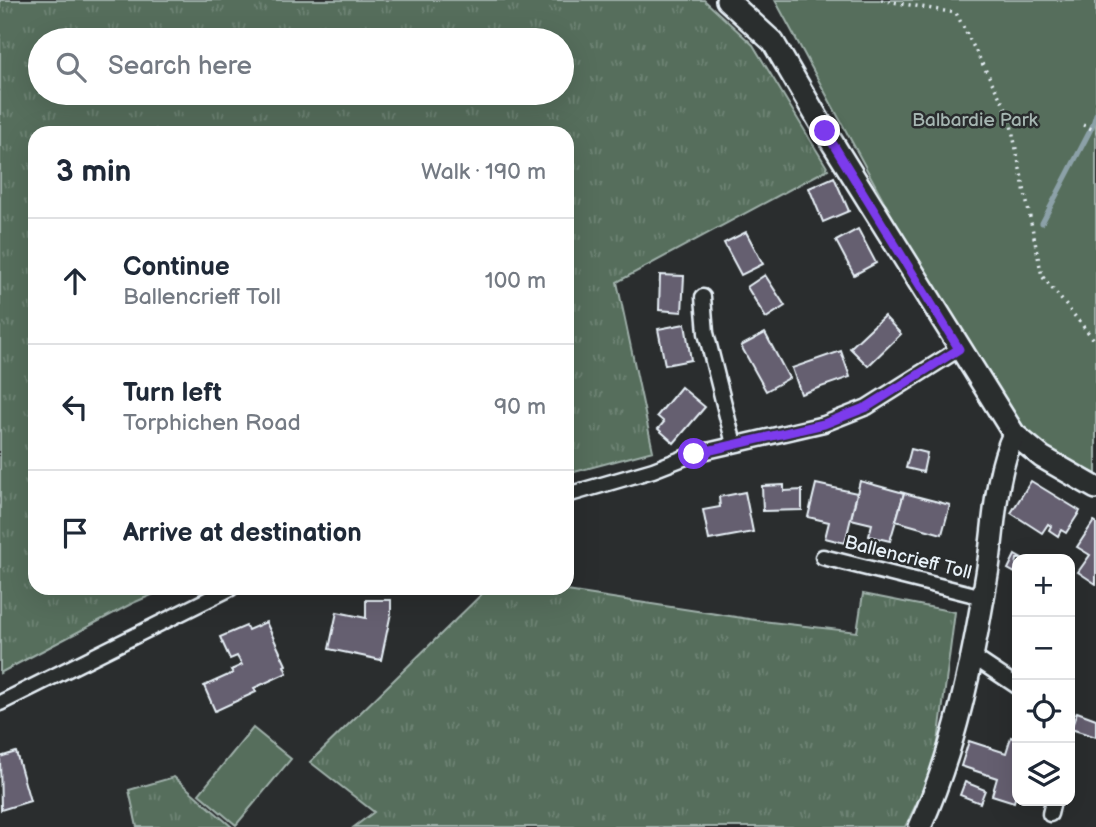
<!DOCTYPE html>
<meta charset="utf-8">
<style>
:root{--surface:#fff;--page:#f2f2f3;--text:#1f2937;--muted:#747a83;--line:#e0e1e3}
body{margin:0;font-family:"Balsamiq Sans",sans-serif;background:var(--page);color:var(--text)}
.controls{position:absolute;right:21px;bottom:21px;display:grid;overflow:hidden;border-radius:14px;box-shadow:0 7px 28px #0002}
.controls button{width:63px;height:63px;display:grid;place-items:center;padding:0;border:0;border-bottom:2px solid var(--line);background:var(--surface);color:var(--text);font:35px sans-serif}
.stop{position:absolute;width:21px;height:21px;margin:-16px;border:5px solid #7c3aed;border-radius:50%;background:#fff}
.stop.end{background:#7c3aed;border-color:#fff;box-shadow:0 2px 7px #0008}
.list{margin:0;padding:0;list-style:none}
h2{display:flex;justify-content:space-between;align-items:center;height:91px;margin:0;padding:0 28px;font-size:30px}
h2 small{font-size:23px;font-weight:400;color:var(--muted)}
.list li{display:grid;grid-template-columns:46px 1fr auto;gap:21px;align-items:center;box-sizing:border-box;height:126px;padding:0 28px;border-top:2px solid var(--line)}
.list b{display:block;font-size:26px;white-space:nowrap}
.list p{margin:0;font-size:23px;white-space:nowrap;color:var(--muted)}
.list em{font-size:23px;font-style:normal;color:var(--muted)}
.icon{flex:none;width:38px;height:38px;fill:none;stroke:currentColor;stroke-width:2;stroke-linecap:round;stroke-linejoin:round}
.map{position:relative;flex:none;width:1096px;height:827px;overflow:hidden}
.search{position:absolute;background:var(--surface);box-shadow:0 7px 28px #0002;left:28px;top:28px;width:546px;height:77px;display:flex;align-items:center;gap:18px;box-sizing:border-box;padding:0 24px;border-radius:38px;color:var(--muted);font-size:26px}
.panel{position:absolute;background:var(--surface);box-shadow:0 7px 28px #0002;left:28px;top:126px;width:546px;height:469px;border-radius:21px}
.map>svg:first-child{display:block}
.grass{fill:url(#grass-tufts);stroke:#9fb0aa;stroke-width:2;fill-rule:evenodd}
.park{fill:#566e5c;stroke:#9fb0aa;stroke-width:2}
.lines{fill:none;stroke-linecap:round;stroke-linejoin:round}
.stream{stroke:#8ca1a8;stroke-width:5}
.building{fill:#655e6f;stroke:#e8f1f8;stroke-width:2}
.street-casing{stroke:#e8f1f8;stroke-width:19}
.secondary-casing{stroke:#e8f1f8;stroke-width:26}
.path{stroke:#e8f1f8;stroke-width:3.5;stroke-dasharray:2 5;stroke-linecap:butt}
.street{stroke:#2a2d2e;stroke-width:14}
.secondary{stroke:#2a2d2e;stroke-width:21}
.route{stroke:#7c3aed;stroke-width:9}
.labels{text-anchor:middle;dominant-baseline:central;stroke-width:5;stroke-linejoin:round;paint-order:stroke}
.park-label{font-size:19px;fill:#a6b6b2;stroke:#2a2d2e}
.street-label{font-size:19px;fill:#e8f1f8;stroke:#2a2d2e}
</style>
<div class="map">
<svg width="1096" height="827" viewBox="0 0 1096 827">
<defs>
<pattern id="grass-tufts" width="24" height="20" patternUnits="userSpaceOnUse" patternTransform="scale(1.75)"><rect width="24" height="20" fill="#566e5c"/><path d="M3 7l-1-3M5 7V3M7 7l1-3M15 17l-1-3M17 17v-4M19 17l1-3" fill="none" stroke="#6e8374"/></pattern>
</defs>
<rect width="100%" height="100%" fill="#2a2d2e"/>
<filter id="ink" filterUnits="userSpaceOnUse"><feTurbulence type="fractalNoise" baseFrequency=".0143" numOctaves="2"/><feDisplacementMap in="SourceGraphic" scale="14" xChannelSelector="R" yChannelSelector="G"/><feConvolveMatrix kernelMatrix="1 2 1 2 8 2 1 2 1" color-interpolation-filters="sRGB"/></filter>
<g filter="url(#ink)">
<g class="grass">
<path d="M 0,0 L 704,0 L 753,45 L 828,169 L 617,282 L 653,451 L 567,474 L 567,133 L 35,133 L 35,588 L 168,588 L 133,603 L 0,673 ZM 40,40 L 562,40 L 562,93 L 40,93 Z"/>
<polygon points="488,588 554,589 762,621 857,632 863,594 955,612 935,766 905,827 354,827 374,812 310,762"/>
<polygon points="174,777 232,827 137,827 129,790"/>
</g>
<g class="park">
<polygon points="775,0 1096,0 1096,474 1057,455 1018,426 918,264"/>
<polygon points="253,728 291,759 236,825 199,794"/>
</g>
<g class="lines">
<polyline class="stream" points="1042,223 1092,127 1096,114"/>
</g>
<g class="building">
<polygon points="834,177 849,211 823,222 809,188"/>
<polygon points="858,229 876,263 854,275 836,241"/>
<polygon points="746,232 763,264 741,275 724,243"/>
<polygon points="660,275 684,276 682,312 659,310"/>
<polygon points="765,275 785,306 766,318 747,287"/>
<polygon points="884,316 901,334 868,366 850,348"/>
<polygon points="685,324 691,360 665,365 658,329"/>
<polygon points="765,333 789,378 766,391 741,346"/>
<polygon points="841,351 850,377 801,394 792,368"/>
<polygon points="681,387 705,407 674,443 658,429 664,422 657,416"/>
<polygon points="911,449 927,453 923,472 906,468"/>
<polygon points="860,481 904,493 890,541 869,536 872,524 851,519"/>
<polygon points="1031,481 1080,511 1066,533 1061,530 1058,536 1049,530 1051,526 1048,524 1042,533 1011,513"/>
<polygon points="816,484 857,493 845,543 825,538 829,522 808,517"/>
<polygon points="784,485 784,491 802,490 802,510 763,511 762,486"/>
<polygon points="745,492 753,532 709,540 703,510 720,507 719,497"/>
<polygon points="904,493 950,505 942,534 896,521"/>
<polygon points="1094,521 1096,522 1096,584 1078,572 1090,555 1077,547"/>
<polygon points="1015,555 1022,559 1017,559 1015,573 1008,569"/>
<polygon points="366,600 391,600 391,613 381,660 329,649 337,612 366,618"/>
<polygon points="266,622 286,665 284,666 287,673 254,688 256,692 215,711 204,686 233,673 231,670 242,665 237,656 230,659 220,637 246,626 248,630"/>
<polygon points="1077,712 1096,719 1096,737 1071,729"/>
<polygon points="1011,737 1017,739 1017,791 1014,802 992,795 997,778 961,766 969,741 1006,753"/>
<polygon points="16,752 30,801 1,810 0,757"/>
<polygon points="965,782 985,790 980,803 960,795"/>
</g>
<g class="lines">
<defs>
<g id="street">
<polyline points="703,297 706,333 734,444"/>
<polyline points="567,495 653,470 694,454 824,424 867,407 959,349"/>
<polyline points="823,557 983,597"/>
<polyline points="972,656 1017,686"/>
<polyline points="0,703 231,588"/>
<polyline points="1050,814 1053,801"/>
</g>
<g id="secondary">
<polyline points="727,0 773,42 825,131 1014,434 1042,457 1096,488"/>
<path d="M 920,827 C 955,749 972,664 986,580 C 995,532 993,478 1014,434"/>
</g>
</defs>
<use href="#street" class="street-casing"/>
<use href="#secondary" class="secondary-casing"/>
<g class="path">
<polyline points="881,0 956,13 1009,115 1042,276 1096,342"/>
<polyline points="1083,125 1096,131"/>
</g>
<use href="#street" class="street"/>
<use href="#secondary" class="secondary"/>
</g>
</g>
<g class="lines" filter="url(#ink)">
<polyline class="route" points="694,454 824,424 867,407 959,349 825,131"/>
</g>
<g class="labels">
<g class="park-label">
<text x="975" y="120">Balbardie Park</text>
</g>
<g class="street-label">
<text transform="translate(908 558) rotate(14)">Ballencrieff Toll</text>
</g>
</g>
</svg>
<div class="controls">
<button>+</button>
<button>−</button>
<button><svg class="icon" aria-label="locate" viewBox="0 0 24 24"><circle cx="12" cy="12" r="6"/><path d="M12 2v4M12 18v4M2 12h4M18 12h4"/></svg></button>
<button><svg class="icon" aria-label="layers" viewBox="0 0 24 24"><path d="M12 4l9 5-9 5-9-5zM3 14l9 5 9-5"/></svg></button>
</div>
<div class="stop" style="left:694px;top:454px"></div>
<div class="stop end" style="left:825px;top:131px"></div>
<div class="search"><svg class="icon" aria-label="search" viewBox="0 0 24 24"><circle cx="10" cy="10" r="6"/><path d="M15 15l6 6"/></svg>Search here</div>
<section class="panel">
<h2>3 min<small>Walk · 190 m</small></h2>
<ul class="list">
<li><svg class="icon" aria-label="ahead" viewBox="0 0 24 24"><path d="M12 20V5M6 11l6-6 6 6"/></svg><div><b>Continue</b><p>Ballencrieff Toll</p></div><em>100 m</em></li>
<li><svg class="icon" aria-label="left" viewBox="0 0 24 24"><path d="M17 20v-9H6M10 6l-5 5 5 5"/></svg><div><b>Turn left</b><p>Torphichen Road</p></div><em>90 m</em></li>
<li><svg class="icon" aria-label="arrive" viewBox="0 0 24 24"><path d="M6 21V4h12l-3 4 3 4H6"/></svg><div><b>Arrive at destination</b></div></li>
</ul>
</section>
</div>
